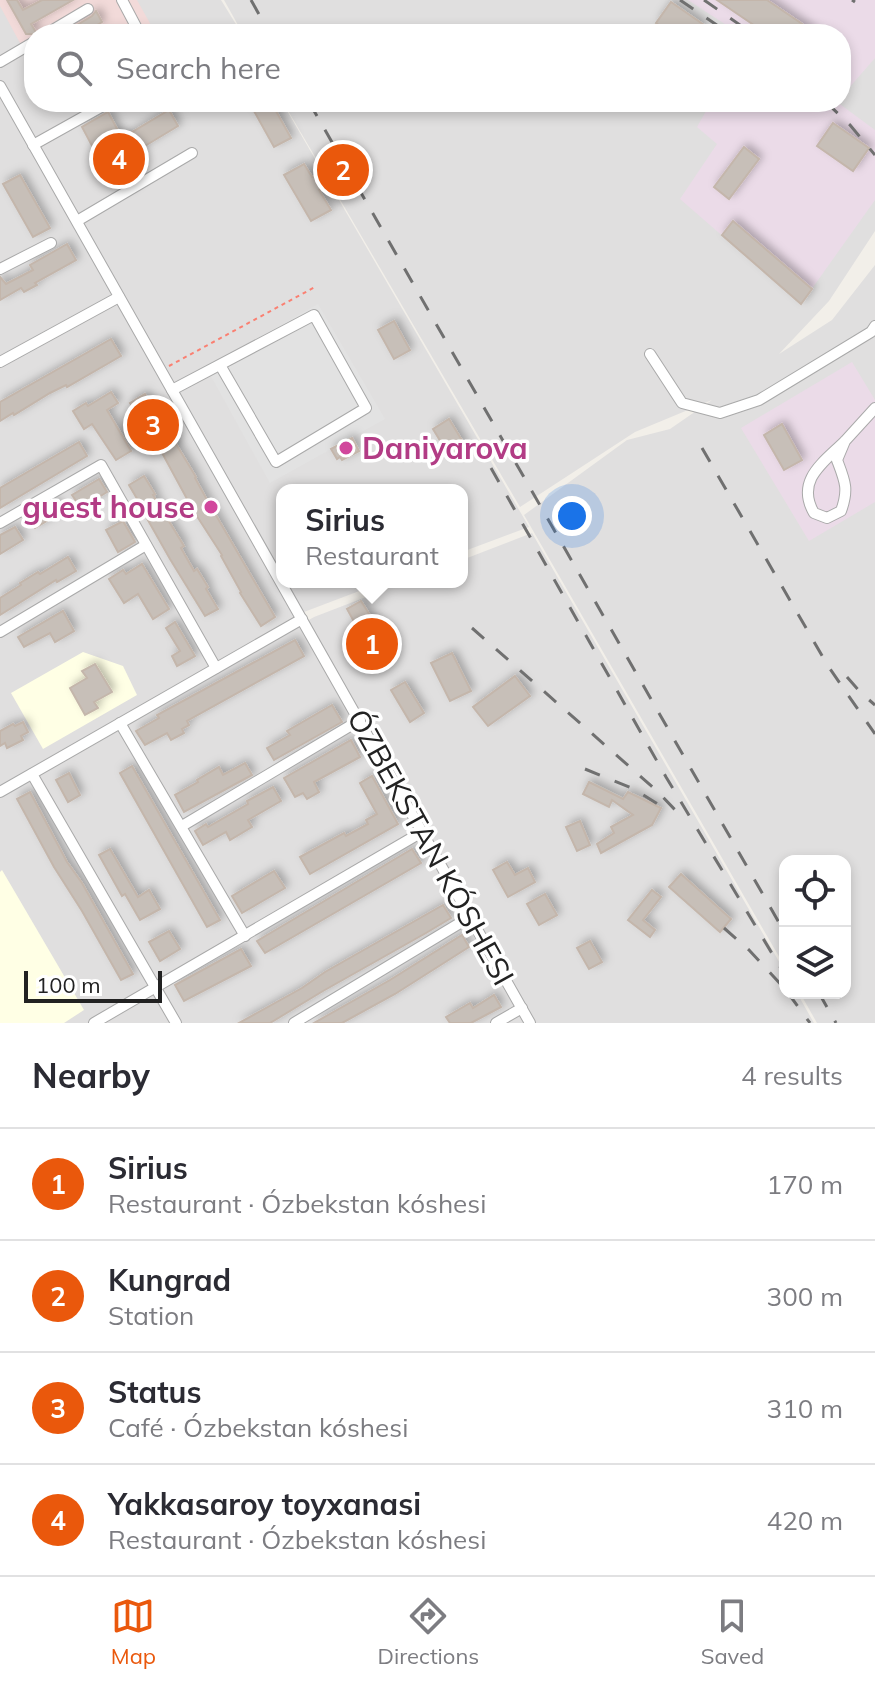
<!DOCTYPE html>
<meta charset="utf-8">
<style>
:root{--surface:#fff;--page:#f7f7f7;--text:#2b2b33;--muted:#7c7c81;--line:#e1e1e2;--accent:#ea580c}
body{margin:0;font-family:Mulish,sans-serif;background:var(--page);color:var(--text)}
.controls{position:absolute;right:24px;bottom:24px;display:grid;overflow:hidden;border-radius:16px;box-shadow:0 4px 12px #0003}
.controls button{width:72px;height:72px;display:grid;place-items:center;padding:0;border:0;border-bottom:2px solid var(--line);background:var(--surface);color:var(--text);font:40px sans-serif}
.scale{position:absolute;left:24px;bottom:20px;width:138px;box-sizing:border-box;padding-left:8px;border:4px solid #222;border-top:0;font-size:22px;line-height:28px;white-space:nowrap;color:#222;-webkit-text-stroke:6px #fff;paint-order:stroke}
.you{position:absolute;left:572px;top:516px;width:28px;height:28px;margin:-20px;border:6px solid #fff;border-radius:50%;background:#1a73e8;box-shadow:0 0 0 12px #1a73e833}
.badge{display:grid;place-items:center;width:52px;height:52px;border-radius:50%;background:var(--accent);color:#fff;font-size:26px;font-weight:700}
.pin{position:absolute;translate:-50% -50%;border:4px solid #fff;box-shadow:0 2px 8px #0006}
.popup{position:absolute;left:276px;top:484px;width:192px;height:104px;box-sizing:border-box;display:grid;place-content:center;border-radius:16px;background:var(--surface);filter:drop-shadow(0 2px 6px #0005);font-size:26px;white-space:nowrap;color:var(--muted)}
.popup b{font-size:30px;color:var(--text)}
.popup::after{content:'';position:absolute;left:50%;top:100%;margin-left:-16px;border:16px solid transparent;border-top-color:var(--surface)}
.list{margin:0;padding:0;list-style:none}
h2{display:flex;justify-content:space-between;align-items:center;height:104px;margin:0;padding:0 32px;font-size:34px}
h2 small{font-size:26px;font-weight:400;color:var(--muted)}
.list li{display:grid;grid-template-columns:52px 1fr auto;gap:24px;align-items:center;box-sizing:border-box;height:112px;padding:0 32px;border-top:2px solid var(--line)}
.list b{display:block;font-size:30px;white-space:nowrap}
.list p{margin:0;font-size:26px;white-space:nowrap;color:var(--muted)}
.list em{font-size:26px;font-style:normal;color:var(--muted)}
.icon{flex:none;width:44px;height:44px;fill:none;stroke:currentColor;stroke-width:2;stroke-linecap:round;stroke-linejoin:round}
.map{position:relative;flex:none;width:875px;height:1023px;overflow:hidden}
.search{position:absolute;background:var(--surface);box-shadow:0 4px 12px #0003;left:24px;right:24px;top:24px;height:88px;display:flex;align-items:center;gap:20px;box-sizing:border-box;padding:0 28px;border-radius:32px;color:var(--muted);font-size:30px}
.sheet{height:552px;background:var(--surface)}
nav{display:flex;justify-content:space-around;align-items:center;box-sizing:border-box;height:112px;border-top:2px solid var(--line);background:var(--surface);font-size:22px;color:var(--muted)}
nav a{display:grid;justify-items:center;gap:4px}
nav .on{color:var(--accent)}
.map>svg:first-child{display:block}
.residential{fill:#e0dfdf}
.commercial{fill:#f2dad9}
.industrial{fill:#ebdbe8}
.education{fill:#ffffe5}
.parking{fill:#e2e2e2}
.building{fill:#c7bfb8;stroke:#c4b6ab;stroke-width:2;filter:url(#shadow)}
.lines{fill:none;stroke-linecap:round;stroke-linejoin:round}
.minor-casing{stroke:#a9a9a9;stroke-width:12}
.path{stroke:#fa8072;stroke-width:2;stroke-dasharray:4 4;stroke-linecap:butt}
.minor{stroke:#fff;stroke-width:10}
.rail{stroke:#707070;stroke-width:3;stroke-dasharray:16 16;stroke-linecap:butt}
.hotel-dot{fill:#d1479c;stroke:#fff;stroke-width:3}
.labels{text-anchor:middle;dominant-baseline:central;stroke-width:7;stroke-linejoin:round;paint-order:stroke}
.hotel-label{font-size:30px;font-weight:bold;fill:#b23c85;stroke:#fff;text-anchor:start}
.street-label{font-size:30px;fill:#222;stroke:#fff}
</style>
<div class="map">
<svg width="875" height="1023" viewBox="0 0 875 1023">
<defs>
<filter id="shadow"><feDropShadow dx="3.5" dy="-3.5" stdDeviation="4" flood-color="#0004"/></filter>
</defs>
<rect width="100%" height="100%" fill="#f2efe9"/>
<g class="residential">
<polygon points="0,0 221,0 242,34 34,34 34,102 282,102 529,527 462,552 462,490 282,490 282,582 383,582 304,612 0,786"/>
<polygon points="224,0 875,0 875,231 829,301 779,354 832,320 875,265 875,1023 817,1023 800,993 845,993 845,861 785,861 785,967 524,515 627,440 670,429 712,400 635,432 520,507 283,102 841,102 841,34 243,34"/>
<polygon points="532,533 785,972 785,993 797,993 814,1023 0,1023 0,797 116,732 314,617 405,582 462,582 462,560"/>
</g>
<polygon class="commercial" points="0,0 137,0 156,34 34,34 34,69 0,6"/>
<g class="industrial">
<polygon points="688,0 875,0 875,58 841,97 841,34 732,34 734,30"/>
<polygon points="709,102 837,102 875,130 875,200 801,304 680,199 717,144 697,127 710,104"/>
<polygon points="852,362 875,400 875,502 809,541 741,428"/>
</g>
<g class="education">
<polygon points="83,652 123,666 137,695 43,749 11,693"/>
<polygon points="2,870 84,1010 64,1023 0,1023 0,872"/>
</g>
<polygon class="parking" points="318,304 385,419 270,483 206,367"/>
<g class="building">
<polygon points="7,0 17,0 23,10 42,0 73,0 31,24 37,34 26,34"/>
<polygon points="717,0 767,0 817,34 767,34"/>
<polygon points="671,2 704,25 697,34 671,34 656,23"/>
<polygon points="96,11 102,22 83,34 62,34 92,16"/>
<polygon points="249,102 271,102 291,138 274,147"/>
<polygon points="169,110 178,126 130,155 133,160 107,174 82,127 108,112 122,138"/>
<polygon points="833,123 869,148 853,171 817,146"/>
<polygon points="744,147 759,159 729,199 714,187"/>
<polygon points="304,164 312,177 316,175 323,188 319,190 331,210 311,221 284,175"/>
<polygon points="20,175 50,228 33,237 3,184"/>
<polygon points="733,221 812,289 801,304 722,235"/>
<polygon points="67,244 76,260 35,283 37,285 24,292 21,288 0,300 0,277 6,284 33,270 30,265"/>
<polygon points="394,321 410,350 394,359 378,330"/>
<polygon points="111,339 121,356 67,387 66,385 50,393 14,415 13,413 0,421 0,402"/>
<polygon points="111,392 118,403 107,410 131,451 116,460 92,424 84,429 73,411 86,403 88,406"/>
<polygon points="145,394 169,435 170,434 196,477 195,478 206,498 275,617 261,626 240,593 241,592 221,556 222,555 193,510 141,414 138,415 130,403"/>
<polygon points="449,419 466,447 450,457 433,429"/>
<polygon points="782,424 802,460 784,470 764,435"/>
<polygon points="352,438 359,451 342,460 340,457 337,459 331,449"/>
<polygon points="79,442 87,456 0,508 0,488"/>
<polygon points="144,476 155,494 153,495 184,546 181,548 194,571 197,569 208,587 206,589 218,609 205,616 170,559 145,515 146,514 129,485"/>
<polygon points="99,479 107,492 81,508 72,495"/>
<polygon points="55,501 62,512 35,528 28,516"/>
<polygon points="123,521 135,542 118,552 106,530"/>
<polygon points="15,527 23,540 0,554 0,535"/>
<polygon points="68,557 76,571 57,582 56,580 0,615 0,598 21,585 20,583 38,572 40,574"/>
<polygon points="142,564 169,609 153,619 138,594 124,603 109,579 123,570 126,574"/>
<polygon points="361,601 373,620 375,619 387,640 369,649 347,609"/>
<polygon points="63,611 74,631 55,642 50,633 24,647 18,637"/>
<polygon points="175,622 195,656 177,666 172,656 180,651 166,628"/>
<polygon points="295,640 304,656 187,721 189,725 182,729 184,733 171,740 167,733 145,745 136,731 159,718 157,715"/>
<polygon points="452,653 471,691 450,701 431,663"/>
<polygon points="95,664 112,692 94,702 98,708 85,715 70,688 87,678 82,671"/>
<polygon points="515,676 530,696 488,726 473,707"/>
<polygon points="405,682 424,713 410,722 391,690"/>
<polygon points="332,705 342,722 274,760 267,748 290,735 287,731"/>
<polygon points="23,722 28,732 21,736 23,740 7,748 5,743 0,746 0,731 13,724 15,726"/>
<polygon points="351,740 360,757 314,782 319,792 307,799 303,793 295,797 284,778"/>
<polygon points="245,763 252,775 184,812 175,795 198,782 197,780 219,767 223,775"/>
<polygon points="132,766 220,920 207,927 120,773"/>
<polygon points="69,773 80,795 68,802 56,780"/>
<polygon points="372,776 398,824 310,874 300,857 344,833 346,836 368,824 366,820 377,814 360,783"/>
<polygon points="589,782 623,799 628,792 661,808 652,825 601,853 597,844 614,833 611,827 633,815 612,800 609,807 583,794"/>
<polygon points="273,787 281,801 248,820 252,827 230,840 226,832 203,845 195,831 206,824 208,827 248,804 247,801"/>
<polygon points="30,792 67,862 82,883 133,974 121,980 82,911 54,867 17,799"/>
<polygon points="580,821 590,845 577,851 566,827"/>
<polygon points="110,849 138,897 149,890 160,909 140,920 125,894 122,896 99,855"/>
<polygon points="412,849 421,863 265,953 257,941"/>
<polygon points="507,862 515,875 528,868 535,882 508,897 493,870"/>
<polygon points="274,871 285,888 242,913 232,896"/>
<polygon points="681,874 731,919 720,932 669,887"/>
<polygon points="652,890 661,897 643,920 655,930 650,937 628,920"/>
<polygon points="545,894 557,915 539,925 527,904"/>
<polygon points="443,905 451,918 426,933 323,991 270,1023 239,1023 302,988 325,972"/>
<polygon points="169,931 180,949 160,961 149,942"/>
<polygon points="462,935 469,947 395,994 342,1023 314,1023 390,980"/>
<polygon points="590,941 602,962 589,969 577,948"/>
<polygon points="241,949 251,966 184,1001 175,985"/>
<polygon points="494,995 501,1007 471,1023 450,1023 446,1017 470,1003 473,1008"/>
</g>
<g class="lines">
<defs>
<g id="minor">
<polyline points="122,0 140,34"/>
<polyline points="46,34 88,9"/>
<polyline points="0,62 34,42"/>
<polyline points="0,86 530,1023"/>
<polyline points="33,145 110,102"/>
<polyline points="77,221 192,153"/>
<polyline points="0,269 51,243"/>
<polyline points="650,354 682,403 720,413 759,400 871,332 875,326"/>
<polyline points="0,362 119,297"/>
<polyline points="172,390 314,315 366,408 276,462 220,365"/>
<path d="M 845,441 L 837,460 C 845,481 849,489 841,511 L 827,518 L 814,513 C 795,480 824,462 845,441 C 855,430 865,419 875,408"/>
<polyline points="0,523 101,465 216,668"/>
<polyline points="0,632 146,545"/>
<polyline points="120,723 245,936"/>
<polyline points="32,774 176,1023"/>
<polyline points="0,792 302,619"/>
<polyline points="182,826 360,720"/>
<polyline points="94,1023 422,832"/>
<polyline points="294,1023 470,917"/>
<polyline points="496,1023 522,1008"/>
</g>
</defs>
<use href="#minor" class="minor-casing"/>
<polyline class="path" points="169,366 315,287"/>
<use href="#minor" class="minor"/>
<g class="rail">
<polyline points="251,0 270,34"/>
<polyline points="680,0 730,34"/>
<polyline points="704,0 753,34"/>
<polyline points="852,0 855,2"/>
<polyline points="309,102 785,933"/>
<polyline points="826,102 850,125 875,155"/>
<polyline points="702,448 828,666 875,734"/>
<polyline points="491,468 666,777 785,975"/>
<polyline points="472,628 656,790 680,815"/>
<polyline points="847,677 861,693 875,705"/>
<polyline points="585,769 634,789 661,806"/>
<polyline points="724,928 749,950 785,989"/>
<polyline points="788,993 810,1023"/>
<polyline points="819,993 836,1023"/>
</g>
</g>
<g class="hotel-dot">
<circle cx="346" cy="448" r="8"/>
<circle cx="211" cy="507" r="8"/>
</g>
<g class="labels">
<g class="hotel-label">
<text x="362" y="448">Daniyarova</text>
<text x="195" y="507" text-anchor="end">guest house</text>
</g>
<g class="street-label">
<text transform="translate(431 847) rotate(61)">ÓZBEKSTAN KÓSHESI</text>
</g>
</g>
</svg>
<div class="controls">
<button><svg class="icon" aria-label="locate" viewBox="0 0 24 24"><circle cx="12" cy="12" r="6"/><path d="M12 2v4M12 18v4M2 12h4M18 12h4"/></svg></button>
<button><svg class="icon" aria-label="layers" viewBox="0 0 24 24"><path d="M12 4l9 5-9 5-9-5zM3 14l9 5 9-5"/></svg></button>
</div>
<div class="scale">100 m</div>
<div class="you"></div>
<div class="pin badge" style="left:372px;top:644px">1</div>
<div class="popup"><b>Sirius</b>Restaurant</div>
<div class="pin badge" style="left:343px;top:170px">2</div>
<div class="pin badge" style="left:153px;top:425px">3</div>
<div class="pin badge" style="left:119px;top:159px">4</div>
<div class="search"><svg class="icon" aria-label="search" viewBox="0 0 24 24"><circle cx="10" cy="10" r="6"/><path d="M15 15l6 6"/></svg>Search here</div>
</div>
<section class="sheet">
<h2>Nearby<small>4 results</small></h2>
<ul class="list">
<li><span class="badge">1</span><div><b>Sirius</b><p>Restaurant · Ózbekstan kóshesi</p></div><em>170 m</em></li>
<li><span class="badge">2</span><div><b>Kungrad</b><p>Station</p></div><em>300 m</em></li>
<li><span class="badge">3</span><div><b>Status</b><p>Café · Ózbekstan kóshesi</p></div><em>310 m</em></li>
<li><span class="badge">4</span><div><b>Yakkasaroy toyxanasi</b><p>Restaurant · Ózbekstan kóshesi</p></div><em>420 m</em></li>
</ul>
</section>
<nav>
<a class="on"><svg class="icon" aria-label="map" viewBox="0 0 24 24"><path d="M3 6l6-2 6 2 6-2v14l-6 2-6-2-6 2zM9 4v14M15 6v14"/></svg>Map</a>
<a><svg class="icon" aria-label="directions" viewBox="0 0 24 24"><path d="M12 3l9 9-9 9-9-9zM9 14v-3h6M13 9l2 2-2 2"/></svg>Directions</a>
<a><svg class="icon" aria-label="saved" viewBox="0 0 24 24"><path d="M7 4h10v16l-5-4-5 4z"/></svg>Saved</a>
</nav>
